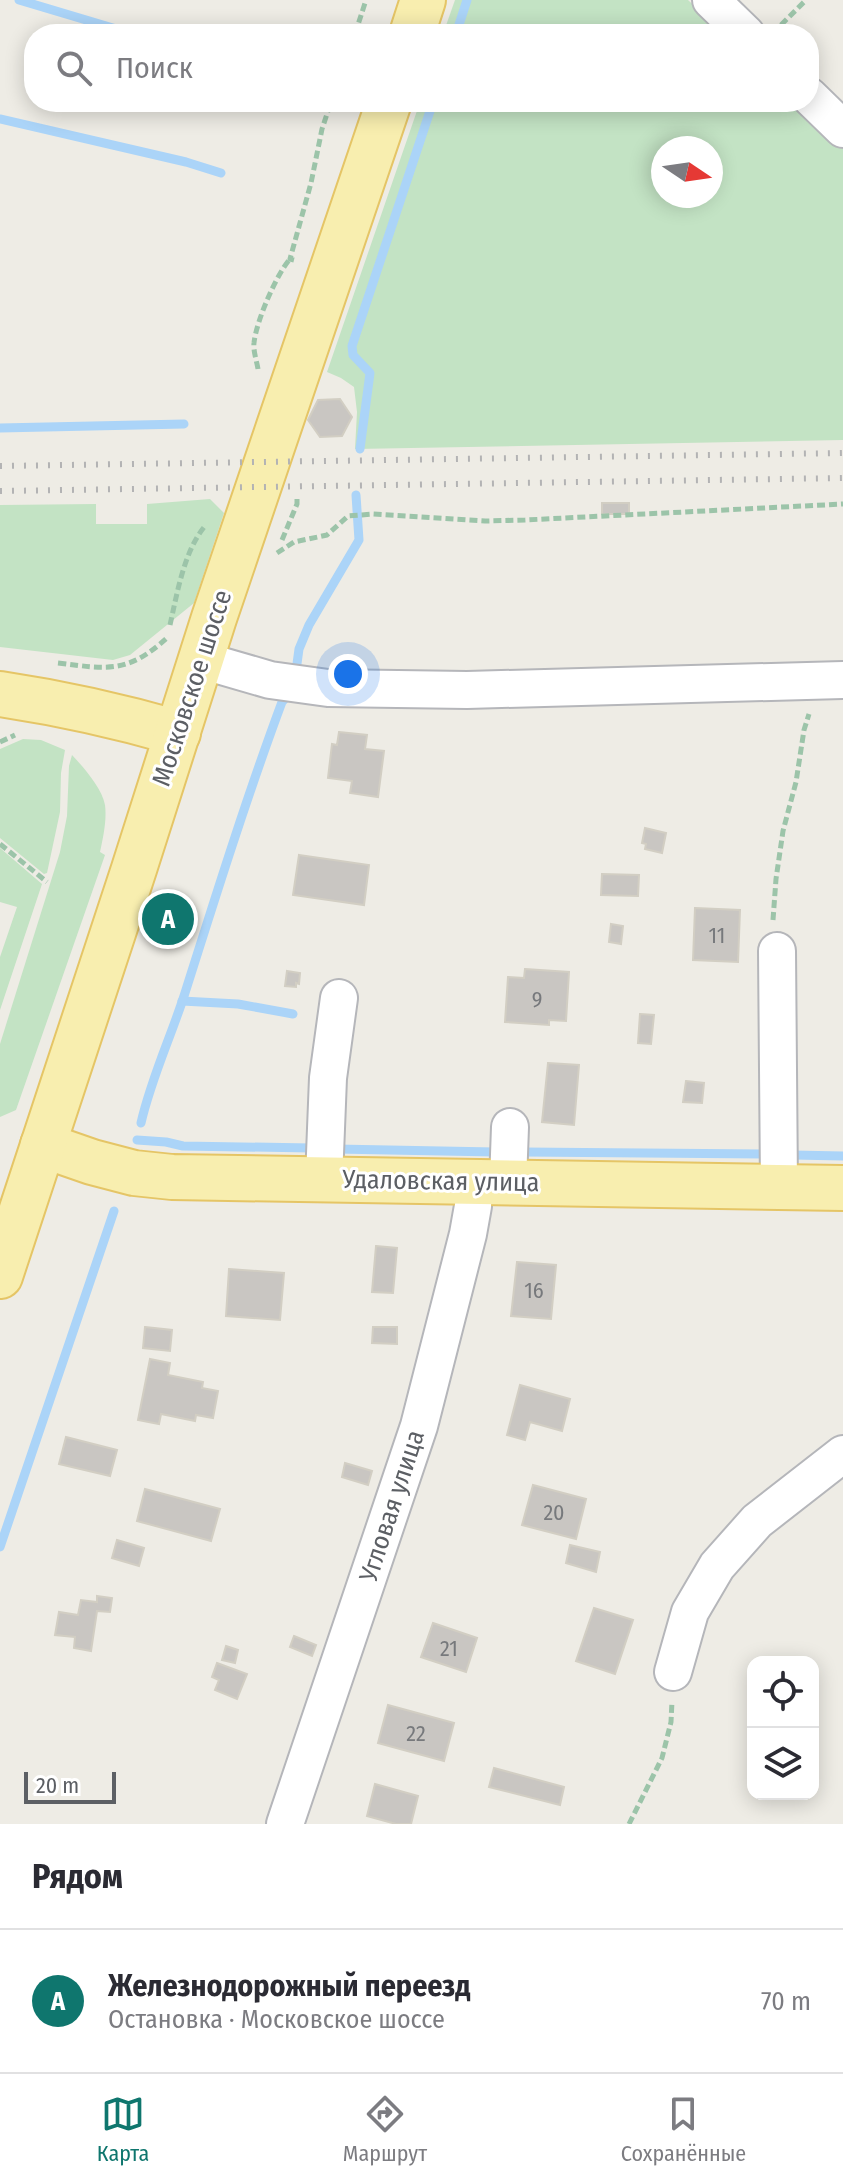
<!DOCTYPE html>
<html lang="ru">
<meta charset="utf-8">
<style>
:root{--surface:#fff;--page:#f2f2f3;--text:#2b2b33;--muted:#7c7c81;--line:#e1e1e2;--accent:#0f766e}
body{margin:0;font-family:"Fira Sans Condensed",sans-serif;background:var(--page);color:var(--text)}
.controls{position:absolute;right:24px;bottom:24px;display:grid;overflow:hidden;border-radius:16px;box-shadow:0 4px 20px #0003}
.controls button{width:72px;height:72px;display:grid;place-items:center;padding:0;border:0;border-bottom:2px solid var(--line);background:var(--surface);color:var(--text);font:40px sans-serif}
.compass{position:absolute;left:651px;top:136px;width:72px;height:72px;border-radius:50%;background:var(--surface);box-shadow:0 4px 20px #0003;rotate:103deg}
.scale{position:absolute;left:24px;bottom:20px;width:92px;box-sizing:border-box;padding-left:8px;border:4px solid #5c5f64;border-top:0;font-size:22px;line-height:28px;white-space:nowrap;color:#5c5f64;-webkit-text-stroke:6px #fff;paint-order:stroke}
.you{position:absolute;left:348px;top:674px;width:28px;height:28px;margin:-20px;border:6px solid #fff;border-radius:50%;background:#1a73e8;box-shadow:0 0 0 12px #1a73e833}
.badge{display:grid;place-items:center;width:52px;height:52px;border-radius:50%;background:var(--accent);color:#fff;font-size:26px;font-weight:700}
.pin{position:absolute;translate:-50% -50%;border:4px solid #fff;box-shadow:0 2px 8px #0006}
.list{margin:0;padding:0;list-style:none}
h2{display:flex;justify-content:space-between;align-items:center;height:104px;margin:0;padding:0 32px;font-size:34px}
h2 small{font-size:26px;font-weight:400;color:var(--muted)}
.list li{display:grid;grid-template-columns:52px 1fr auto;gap:24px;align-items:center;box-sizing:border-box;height:144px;padding:0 32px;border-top:2px solid var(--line)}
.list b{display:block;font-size:30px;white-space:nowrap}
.list p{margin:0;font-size:26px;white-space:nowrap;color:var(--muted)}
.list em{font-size:26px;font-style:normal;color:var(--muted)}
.icon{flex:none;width:44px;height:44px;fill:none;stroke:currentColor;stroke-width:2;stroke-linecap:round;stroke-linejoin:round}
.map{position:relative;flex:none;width:843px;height:1824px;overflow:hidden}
.search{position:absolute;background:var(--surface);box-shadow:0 4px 20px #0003;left:24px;right:24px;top:24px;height:88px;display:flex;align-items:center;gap:20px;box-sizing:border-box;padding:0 28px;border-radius:32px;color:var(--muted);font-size:30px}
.sheet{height:248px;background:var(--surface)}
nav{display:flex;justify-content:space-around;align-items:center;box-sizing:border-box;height:112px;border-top:2px solid var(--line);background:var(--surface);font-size:22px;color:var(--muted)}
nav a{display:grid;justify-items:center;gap:4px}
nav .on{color:var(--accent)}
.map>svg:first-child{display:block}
.green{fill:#c3e3c4;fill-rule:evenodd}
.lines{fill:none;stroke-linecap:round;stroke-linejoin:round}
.stream{stroke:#abd4f8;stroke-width:9}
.building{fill:#c9c6c2;stroke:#d2cec3;stroke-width:2}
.minor-casing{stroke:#b5b6ba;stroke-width:40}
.major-casing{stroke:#e5c566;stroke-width:48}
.path{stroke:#9cc4a9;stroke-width:5;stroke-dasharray:8 4;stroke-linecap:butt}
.minor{stroke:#fff;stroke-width:36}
.major{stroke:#f8eeaf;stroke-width:44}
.rail{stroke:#b3b3b4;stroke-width:6;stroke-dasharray:2 10;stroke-linecap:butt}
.labels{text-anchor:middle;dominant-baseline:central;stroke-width:6;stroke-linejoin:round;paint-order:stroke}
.number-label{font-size:22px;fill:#77797c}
.street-label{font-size:26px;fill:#5c5f64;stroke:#fff}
</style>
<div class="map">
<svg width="843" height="1824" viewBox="0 0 843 1824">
<rect width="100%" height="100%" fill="#eeece5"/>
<g class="green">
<polygon points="455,0 688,0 724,34 443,34"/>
<path d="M 420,102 L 794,102 L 843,149 L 843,440 L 355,449 L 357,412 L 354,387 L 341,378 L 327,372 ZM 663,148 L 711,148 L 711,196 L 663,196 Z"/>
<polygon points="210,499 224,513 194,603 130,655 113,660 0,647 0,505 96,504 96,524 147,524 147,504"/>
<polygon points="23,739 41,740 65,750 61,773 60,812 47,873 44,874 0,838 0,749"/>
<path d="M 72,755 C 84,768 102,788 105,805 C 107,820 103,838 100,852 L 105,855 L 16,1110 L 0,1117 L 0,1044 L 60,852 L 67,816 L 69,766 Z"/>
<polygon points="0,848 42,884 0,1010 0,957 17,907 0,902"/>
</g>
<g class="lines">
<g class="stream">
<polyline points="19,0 133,34"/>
<polyline points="456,34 467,0"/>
<polyline points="0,119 186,162 221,173"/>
<polyline points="0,428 184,424"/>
<polyline points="360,449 370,373 353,355 352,346 433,102"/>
<polyline points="296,671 299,649 309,625 359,540 356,495"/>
<polyline points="182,1001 238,1004 293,1014"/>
<path d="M 141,1123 C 151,1079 170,1039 184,996 C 215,898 246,799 282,702 L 290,693"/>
<polyline points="137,1140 166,1142 183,1146 312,1148"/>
<polyline points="336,1149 495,1152"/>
<polyline points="524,1152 770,1154"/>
<polyline points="793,1155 843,1156"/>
<polyline points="0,1547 114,1211"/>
</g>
</g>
<g class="building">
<polygon points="340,399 352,417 342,436 320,437 308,420 318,400"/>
<rect x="602" y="503" width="27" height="11"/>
<polygon points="339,732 367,735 365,749 384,751 378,797 350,793 352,781 328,778 332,744 337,745"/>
<polygon points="645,828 666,833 662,853 645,849 646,844 642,843"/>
<polygon points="299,855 369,865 364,905 293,895"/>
<polygon points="602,874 639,875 638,896 601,895"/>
<polygon points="695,908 740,910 738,962 693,960"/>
<polygon points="611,924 623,926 621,944 609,942"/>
<polygon points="525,969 569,972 566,1021 549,1020 549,1025 505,1022 508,977 524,978"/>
<polygon points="287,971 300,973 299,984 296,983 296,987 285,986"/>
<polygon points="640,1014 654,1015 651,1044 638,1043"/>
<polygon points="548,1063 579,1065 574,1125 542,1122"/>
<polygon points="686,1081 704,1083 702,1103 683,1102"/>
<polygon points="376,1246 397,1248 393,1293 372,1292"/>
<polygon points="517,1262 556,1265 551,1319 511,1316"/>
<polygon points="229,1269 284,1273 280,1320 226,1316"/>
<polygon points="145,1327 172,1330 170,1351 143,1348"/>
<polygon points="373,1327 397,1327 397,1344 372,1343"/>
<polygon points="150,1359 170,1363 168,1375 203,1382 202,1388 218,1391 213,1418 196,1415 195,1421 161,1414 159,1424 138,1420"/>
<polygon points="520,1385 570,1399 562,1431 530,1422 525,1440 507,1435"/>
<polygon points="66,1437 117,1450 110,1476 59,1464"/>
<polygon points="345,1463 372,1471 368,1485 342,1477"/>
<polygon points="533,1485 586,1499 576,1539 522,1525"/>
<polygon points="145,1489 220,1509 211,1541 137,1521"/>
<polygon points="117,1540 144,1548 139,1566 112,1558"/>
<polygon points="570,1545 600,1552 596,1572 566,1563"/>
<polygon points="97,1596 112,1598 110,1612 97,1611 91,1651 74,1648 75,1637 55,1635 59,1612 78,1615 81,1600 97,1602"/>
<polygon points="594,1608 633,1620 615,1674 576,1661"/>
<polygon points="433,1623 477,1638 466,1672 421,1657"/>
<polygon points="294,1636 316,1645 312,1656 290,1647"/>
<polygon points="226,1646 238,1650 235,1663 222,1660"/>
<polygon points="217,1663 247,1674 237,1699 215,1690 219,1680 212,1677"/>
<polygon points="388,1705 454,1723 444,1761 378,1743"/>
<polygon points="494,1768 564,1787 560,1805 489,1787"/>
<polygon points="375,1784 418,1796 411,1824 396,1824 367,1816"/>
</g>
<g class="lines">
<defs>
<g id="minor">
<polyline points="711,0 746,34"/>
<polyline points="809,96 843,129"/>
<polyline points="201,660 270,680 328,688 467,690 843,680"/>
<polyline points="777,951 779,1187"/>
<polyline points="324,1179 328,1078 339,998"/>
<polyline points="508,1182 510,1127"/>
<polyline points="673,1672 690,1612 717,1566 757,1521 843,1454"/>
<polyline points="285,1824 419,1426 468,1234 473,1206 474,1182"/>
</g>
<g id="major">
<polyline points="412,34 423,0"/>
<path d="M 0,694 C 60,703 119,716 178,733"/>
<polyline points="43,1145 92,1162 134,1173 172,1177 843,1188"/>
<polyline points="0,1276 134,869 214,618 389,102"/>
</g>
</defs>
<use href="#minor" class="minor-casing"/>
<use href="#major" class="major-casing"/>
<g class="path">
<polyline points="781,25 806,0"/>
<polyline points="355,34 366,0"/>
<polyline points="294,260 290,259 311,183 322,129 331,102"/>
<path d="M 258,369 C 257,362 253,351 254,343 C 256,322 276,275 290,259"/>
<polyline points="282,540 297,504 297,497"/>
<polyline points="277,553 294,542 327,535 348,516 373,514 485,521 525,520 843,504"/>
<path d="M 170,625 C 177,594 184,551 205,526"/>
<path d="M 58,663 C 108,669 127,674 167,638"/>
<polyline points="0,742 15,735"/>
<polyline points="0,844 47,882"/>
<polyline points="773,920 776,879 783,831 796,782 804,730 809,714"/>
<polyline points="629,1824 662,1758 671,1722 672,1701"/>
</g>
<use href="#minor" class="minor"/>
<use href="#major" class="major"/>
<g class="rail">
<polyline points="0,466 843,453"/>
<polyline points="0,491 843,478"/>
</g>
</g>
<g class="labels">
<g class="number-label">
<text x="717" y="935">11</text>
<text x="537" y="999">9</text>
<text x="534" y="1290">16</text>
<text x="554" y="1512">20</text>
<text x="449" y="1648">21</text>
<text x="416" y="1733">22</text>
</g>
<g class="street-label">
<text transform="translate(192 688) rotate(-72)">Московское шоссе</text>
<text transform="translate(441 1181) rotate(1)">Удаловская улица</text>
<text transform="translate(392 1506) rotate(-72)">Угловая улица</text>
</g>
</g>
</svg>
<div class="controls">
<button><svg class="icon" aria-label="locate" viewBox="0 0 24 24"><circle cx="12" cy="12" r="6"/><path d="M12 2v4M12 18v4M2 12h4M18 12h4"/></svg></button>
<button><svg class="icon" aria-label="layers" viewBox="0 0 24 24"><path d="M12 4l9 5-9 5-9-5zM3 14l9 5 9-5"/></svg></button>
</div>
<svg class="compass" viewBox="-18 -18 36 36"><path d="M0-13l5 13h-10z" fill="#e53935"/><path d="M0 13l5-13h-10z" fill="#7c7c81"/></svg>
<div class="scale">20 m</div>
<div class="you"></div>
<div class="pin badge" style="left:168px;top:919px">A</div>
<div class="search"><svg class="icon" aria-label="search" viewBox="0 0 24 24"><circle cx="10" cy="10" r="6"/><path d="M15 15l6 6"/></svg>Поиск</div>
</div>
<section class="sheet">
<h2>Рядом<small></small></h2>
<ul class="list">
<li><span class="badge">A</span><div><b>Железнодорожный переезд</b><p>Остановка · Московское шоссе</p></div><em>70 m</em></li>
</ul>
</section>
<nav>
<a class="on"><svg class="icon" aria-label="map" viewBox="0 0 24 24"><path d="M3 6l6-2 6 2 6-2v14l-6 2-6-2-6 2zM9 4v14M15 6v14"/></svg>Карта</a>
<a><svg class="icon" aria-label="directions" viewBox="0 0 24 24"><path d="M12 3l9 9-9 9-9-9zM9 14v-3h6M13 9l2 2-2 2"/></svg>Маршрут</a>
<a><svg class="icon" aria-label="saved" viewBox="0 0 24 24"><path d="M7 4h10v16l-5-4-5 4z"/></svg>Сохранённые</a>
</nav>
